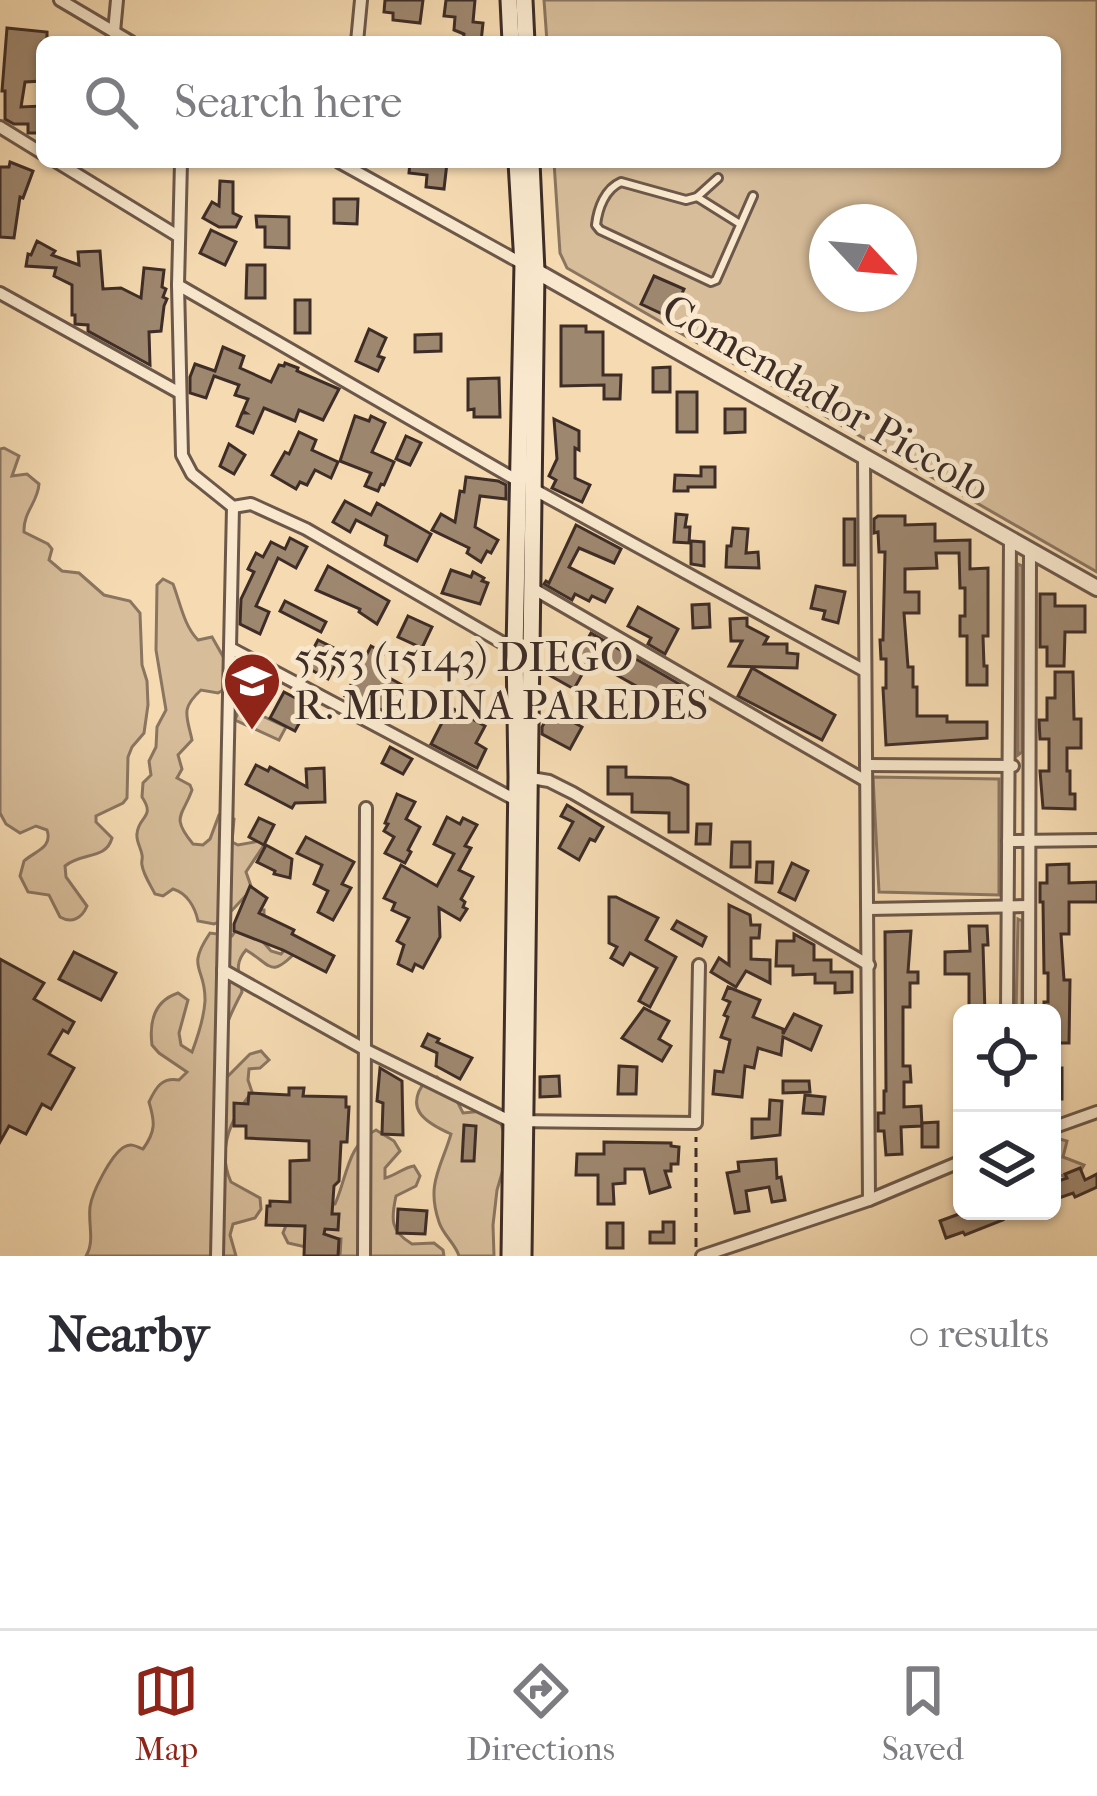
<!DOCTYPE html>
<style>
:root{--surface:#fff;--page:#f7f7f7;--text:#2b2b33;--muted:#7c7c81;--line:#e1e1e2;--accent:#8f2418}
body{margin:0;font-family:"IM FELL French Canon",serif;background:var(--page);color:var(--text)}
.controls{position:absolute;right:36px;bottom:36px;display:grid;overflow:hidden;border-radius:18px;box-shadow:0 3px 9px #0004}
.controls button{width:108px;height:108px;display:grid;place-items:center;padding:0;border:0;border-bottom:3px solid var(--line);background:var(--surface);color:var(--text);font:60px sans-serif}
.compass{position:absolute;left:809px;top:204px;width:108px;height:108px;border-radius:50%;background:var(--surface);box-shadow:0 3px 9px #0004;rotate:116deg}
.list{margin:0;padding:0;list-style:none}
h2{display:flex;justify-content:space-between;align-items:center;height:156px;margin:0;padding:0 48px;font-size:51px}
h2 small{font-size:39px;font-weight:400;color:var(--muted)}
.icon{flex:none;width:66px;height:66px;fill:none;stroke:currentColor;stroke-width:2;stroke-linecap:round;stroke-linejoin:round}
.map{position:relative;flex:none;width:1097px;height:1256px;overflow:hidden}
.search{position:absolute;background:var(--surface);box-shadow:0 3px 9px #0004;left:36px;right:36px;top:36px;height:132px;display:flex;align-items:center;gap:30px;box-sizing:border-box;padding:0 42px;border-radius:18px;color:var(--muted);font-size:45px}
.sheet{height:372px;background:var(--surface)}
nav{display:flex;justify-content:space-around;align-items:center;box-sizing:border-box;height:168px;border-top:3px solid var(--line);background:var(--surface);font-size:33px;color:var(--muted)}
nav a{display:grid;justify-items:center;gap:6px}
nav .on{color:var(--accent)}
.map>svg:first-child{display:block}
.green{fill:#d7bd9a;stroke:#8a7560;stroke-width:3;fill-rule:evenodd}
.building{fill:#9e876f;stroke:#3e2d27;stroke-width:3}
.lines{fill:none;stroke-linecap:round;stroke-linejoin:round}
.service-casing{stroke:#6c584a;stroke-width:12}
.minor-casing{stroke:#6c584a;stroke-width:16}
.tertiary-casing{stroke:#6c584a;stroke-width:20}
.secondary-casing{stroke:#3e2d27;stroke-width:21}
.path{stroke:#3e2d27;stroke-width:3;stroke-dasharray:9 6;stroke-linecap:butt}
.service{stroke:#f9e8cd;stroke-width:6}
.minor{stroke:#f9e8cd;stroke-width:10}
.tertiary{stroke:#f9e8cd;stroke-width:14}
.secondary{stroke:#f9e8cd;stroke-width:15}
.labels{text-anchor:middle;dominant-baseline:central;stroke-width:10;stroke-linejoin:round;paint-order:stroke}
.street-label{font-size:42px;fill:#3e2d27;stroke:#f9e8cd}
.poi-label{font-size:42px;fill:#3e2d27;stroke:#f9e8cd;text-anchor:start}
</style>
<div class="map">
<svg width="1097" height="1256" viewBox="0 0 1097 1256">
<rect width="100%" height="100%" fill="#f6dbb2"/>
<filter id="stains"><feTurbulence type="fractalNoise" baseFrequency=".00167" numOctaves="4"/><feColorMatrix values="0 0 0 0 .2 0 0 0 0 .09 0 0 0 0 .02 0 0 0 .5 -.17"/></filter>
<radialGradient id="worn" r=".72"><stop offset=".6" stop-color="#630" stop-opacity="0"/><stop offset="1" stop-color="#630" stop-opacity=".3"/></radialGradient>
<g class="green">
<path d="M 544,0 L 1097,0 L 1097,572 L 567,268 L 560,253 L 554,162 L 1055,162 L 1055,42 L 547,42 ZM 827,222 L 899,222 L 899,294 L 827,294 Z"/>
<path d="M 4,448 L 19,456 L 12,476 L 27,474 L 39,484 C 38,502 23,512 24,532 L 48,544 L 52,549 L 49,560 L 62,571 L 79,573 L 104,595 L 130,601 L 140,613 L 142,665 L 147,681 L 148,705 L 144,733 L 132,747 L 128,757 L 127,798 L 123,803 L 96,816 L 96,822 L 112,838 C 106,860 82,852 65,866 L 66,877 L 87,906 C 82,918 72,924 60,917 L 49,895 L 28,892 L 20,876 L 24,861 C 35,851 53,848 47,830 L 36,826 L 20,833 L 6,824 L 0,813 L 0,449 Z"/>
<polygon points="1018,564 1022,566 1022,752 1018,755"/>
<path d="M 163,579 L 173,584 C 180,602 184,626 198,640 L 212,637 L 225,660 L 225,689 L 218,693 L 201,690 C 180,709 187,716 192,740 L 178,755 L 182,769 L 177,778 L 190,785 L 192,790 C 183,816 170,816 193,844 L 203,845 L 210,839 L 219,815 L 224,813 L 234,819 L 232,842 L 238,845 L 260,841 L 264,845 L 246,872 L 252,889 L 222,921 L 214,924 L 198,921 C 195,907 187,893 173,889 L 163,896 L 155,894 C 151,886 143,874 142,865 C 141,862 143,858 142,855 C 141,848 136,841 137,834 C 138,816 156,818 142,797 L 143,783 L 151,775 L 149,761 L 156,747 L 157,727 L 166,710 L 156,650 L 157,585 Z"/>
<polygon points="241,706 286,727 279,740 235,720"/>
<polygon points="873,777 999,779 999,895 879,892"/>
<path d="M 253,910 L 264,910 L 264,943 L 271,951 L 281,954 L 288,946 L 298,950 C 270,979 273,966 246,950 C 233,965 240,974 242,992 C 227,1020 215,1044 228,1076 L 250,1054 L 261,1051 L 269,1060 L 260,1068 L 249,1069 L 248,1080 L 252,1092 C 231,1118 216,1149 231,1182 L 260,1198 L 261,1209 L 255,1218 L 233,1224 L 230,1235 L 236,1256 L 86,1256 C 95,1241 88,1225 90,1207 C 92,1192 111,1155 124,1147 C 132,1143 135,1146 143,1149 C 156,1131 155,1122 149,1102 C 156,1087 162,1077 179,1080 L 187,1072 L 159,1053 L 152,1045 C 149,1021 154,1001 178,993 L 188,1000 L 179,1033 L 181,1045 L 192,1052 C 198,1036 204,1018 205,1001 C 206,966 185,970 210,933 L 232,936 L 245,917 Z"/>
<polygon points="1018,919 1022,921 1022,1013 1016,1013"/>
<path d="M 437,1077 L 453,1093 L 463,1113 L 484,1111 L 493,1115 L 501,1123 L 507,1145 L 507,1156 L 497,1190 L 493,1225 L 494,1256 L 459,1256 C 455,1243 443,1235 439,1222 C 426,1184 441,1168 451,1134 C 424,1122 403,1108 427,1079 Z"/>
<path d="M 376,1130 L 394,1141 L 400,1151 L 385,1168 L 385,1178 C 397,1175 402,1168 414,1166 L 420,1176 L 416,1186 L 396,1196 C 391,1219 390,1231 412,1244 L 434,1243 L 443,1250 L 444,1256 L 340,1256 L 341,1239 L 331,1239 L 310,1248 L 288,1243 L 283,1233 L 287,1223 L 313,1203 L 335,1204 C 347,1178 347,1144 376,1130 Z"/>
<polygon points="1056,1138 1067,1141 1063,1157 1084,1165 1078,1175 1068,1177 1052,1173 1052,1164 1057,1154 1053,1143"/>
</g>
<g class="building">
<polygon points="385,0 423,0 420,23 393,20 393,13 384,12"/>
<polygon points="446,0 475,0 473,22 483,23 481,42 463,42 464,34 454,30 455,17 444,16"/>
<polygon points="7,28 47,32 47,42 42,42 42,81 25,82 21,107 42,106 42,133 28,133 28,124 14,124 5,119 5,91 2,91"/>
<polygon points="10,162 33,171 23,198 20,197 14,238 0,237 0,167 9,167"/>
<polygon points="410,162 447,163 444,189 426,187 427,175 409,173"/>
<polygon points="220,181 233,182 233,213 241,217 236,227 219,227 203,218 212,202 219,206"/>
<polygon points="334,199 358,199 357,224 334,223"/>
<polygon points="256,216 289,217 289,248 265,247 265,227 257,227"/>
<polygon points="211,230 236,242 225,265 200,253"/>
<polygon points="37,241 55,251 52,255 79,265 78,252 100,251 103,289 121,288 141,298 144,268 164,270 162,287 166,289 163,297 167,299 164,306 161,331 149,332 150,365 88,331 88,325 75,324 75,315 72,315 72,285 54,276 56,268 26,266 28,254 31,255"/>
<polygon points="247,265 265,265 265,298 246,298"/>
<polygon points="654,276 684,289 671,318 641,304"/>
<rect x="295" y="300" width="15" height="33"/>
<polygon points="561,326 586,326 586,332 603,332 603,375 621,375 620,399 604,399 604,385 561,386"/>
<polygon points="369,329 386,338 378,356 384,358 378,371 356,361"/>
<polygon points="441,334 441,351 415,352 415,335"/>
<polygon points="223,347 244,356 240,368 271,382 279,365 284,366 285,363 298,368 297,371 339,389 323,420 299,410 295,421 264,408 253,433 237,426 242,413 246,413 243,411 248,399 235,395 239,385 214,376 206,398 190,393 190,377 195,364 215,371"/>
<polygon points="670,367 670,392 653,392 653,368"/>
<polygon points="499,378 500,417 474,417 474,409 468,410 468,379"/>
<rect x="677" y="392" width="20" height="40"/>
<polygon points="725,409 745,409 745,432 725,433"/>
<polygon points="355,416 369,421 371,416 385,423 372,452 394,462 384,485 381,484 378,491 365,486 371,473 340,461"/>
<polygon points="554,419 579,431 579,450 575,448 575,478 590,485 582,502 552,488 556,480 549,476 557,459"/>
<polygon points="299,432 316,440 312,450 338,462 331,478 315,470 307,485 300,482 296,489 272,475 285,452 289,454"/>
<polygon points="406,436 421,443 410,465 396,459"/>
<polygon points="229,444 245,455 234,474 220,466"/>
<polygon points="701,467 715,467 715,487 688,487 688,491 674,491 675,475 701,476"/>
<polygon points="466,477 498,481 506,485 506,499 480,496 475,527 498,540 491,553 487,551 481,562 467,553 469,548 432,530 441,514 455,522 460,491 464,492"/>
<polygon points="345,501 371,515 377,503 431,534 417,561 385,545 387,536 356,520 350,532 333,522"/>
<polygon points="676,514 687,515 685,527 690,527 689,543 674,542"/>
<polygon points="878,516 905,516 905,525 935,524 935,541 970,540 970,569 988,568 988,636 983,636 984,666 987,666 987,685 967,685 967,636 960,636 960,616 965,616 965,588 960,588 959,553 936,553 937,568 905,569 905,592 919,592 919,613 904,613 908,667 913,667 913,687 917,687 917,716 947,716 947,722 987,722 987,738 886,745 883,688 886,688 886,659 881,659 880,640 883,640 885,552 879,552 878,532 874,533 874,519"/>
<rect x="844" y="519" width="11" height="46"/>
<polygon points="576,525 621,549 614,563 579,548 569,567 612,589 605,602 592,596 589,601 575,594 572,600 544,584 546,581 549,583"/>
<polygon points="733,528 748,529 746,553 758,552 759,568 726,567 727,546 731,546"/>
<polygon points="290,538 307,547 296,568 278,558 256,606 269,612 260,634 240,624 241,599 254,572 248,569 256,553 263,557 271,542 285,549"/>
<polygon points="691,541 704,542 704,566 691,564"/>
<polygon points="328,566 389,601 377,624 359,612 360,609 316,590"/>
<polygon points="451,570 471,577 473,572 484,578 482,581 488,583 480,604 442,593"/>
<polygon points="816,586 845,592 838,623 823,619 825,611 811,608"/>
<polygon points="1040,594 1055,594 1055,606 1085,606 1085,632 1065,632 1064,666 1047,666 1047,647 1040,647"/>
<polygon points="285,601 326,622 321,632 280,611"/>
<polygon points="709,604 710,627 693,628 692,605"/>
<polygon points="638,607 678,629 665,654 648,644 651,638 628,626"/>
<polygon points="408,616 432,627 422,648 398,637"/>
<polygon points="747,618 747,626 768,637 764,644 787,644 787,653 798,654 797,668 729,666 742,641 731,641 730,619"/>
<polygon points="591,633 681,685 670,705 590,660 574,689 549,675 560,656 573,664"/>
<polygon points="318,640 342,652 328,679 304,666"/>
<polygon points="371,646 384,653 375,670 404,686 389,714 367,702 365,706 345,696"/>
<polygon points="752,668 835,715 822,740 738,696"/>
<polygon points="1055,672 1073,672 1074,719 1081,719 1081,748 1067,748 1067,771 1070,771 1070,794 1075,794 1075,809 1043,808 1040,771 1049,771 1049,739 1040,739 1039,720 1047,720 1047,698 1055,698"/>
<polygon points="284,692 309,705 295,731 270,718"/>
<polygon points="450,707 485,726 476,743 486,749 477,768 431,744"/>
<polygon points="551,710 582,727 570,749 542,734 542,727"/>
<polygon points="390,747 412,759 403,774 382,763"/>
<polygon points="256,765 268,771 270,767 307,787 306,769 324,768 325,802 295,803 292,808 246,784"/>
<polygon points="608,767 626,767 626,777 671,778 688,785 688,832 669,832 669,813 632,812 632,794 608,794"/>
<polygon points="397,794 415,802 406,819 420,827 408,850 411,852 405,863 385,853 394,837 384,831 388,824 385,823"/>
<polygon points="567,805 603,827 595,841 590,839 579,860 559,848 573,822 561,816"/>
<polygon points="447,817 460,824 463,818 477,825 465,846 471,848 459,870 473,877 461,899 465,902 463,907 467,909 460,920 439,908 440,937 423,968 415,964 412,971 398,964 404,945 397,941 409,918 392,910 395,903 384,898 401,865 437,886 454,854 434,844"/>
<polygon points="259,818 274,825 264,845 249,837"/>
<polygon points="697,824 711,824 710,844 696,844"/>
<polygon points="306,837 354,862 342,884 351,888 333,920 318,912 328,891 314,884 322,865 297,853"/>
<polygon points="732,842 750,842 750,867 731,867"/>
<polygon points="266,845 292,859 290,878 274,874 275,871 257,862"/>
<polygon points="757,862 773,862 772,883 756,882"/>
<polygon points="792,863 808,871 795,900 779,892"/>
<polygon points="1069,864 1069,883 1097,882 1097,902 1069,902 1069,934 1061,934 1064,980 1070,980 1069,1043 1052,1043 1052,1013 1044,1013 1044,1002 1048,1002 1048,973 1044,973 1043,902 1040,902 1040,883 1047,883 1047,865"/>
<polygon points="250,886 267,898 259,913 294,930 292,934 334,956 326,972 283,950 234,931 234,924"/>
<polygon points="609,897 616,897 658,918 646,940 676,957 650,1007 639,1001 657,968 630,953 623,965 611,958 617,947 609,943"/>
<polygon points="729,905 750,915 751,925 760,925 759,938 751,938 751,959 770,960 770,983 746,971 736,987 711,972 719,958 729,965"/>
<polygon points="677,921 706,937 702,946 672,929"/>
<polygon points="969,926 987,926 988,945 983,945 985,1013 969,1013 969,974 945,974 945,952 970,951"/>
<polygon points="911,931 908,972 918,972 918,983 910,983 910,1007 903,1007 903,1066 910,1066 911,1082 904,1082 904,1107 921,1106 922,1126 901,1127 902,1154 886,1155 884,1131 878,1131 878,1113 884,1113 884,1091 886,1091 885,932"/>
<polygon points="794,934 814,945 814,960 831,960 831,972 852,972 852,992 835,993 835,983 815,983 815,974 793,975 793,966 776,966 777,941 794,941"/>
<polygon points="74,952 116,973 101,1000 59,979"/>
<polygon points="0,959 44,983 34,999 74,1022 68,1033 63,1030 49,1054 74,1068 51,1109 42,1104 26,1134 9,1126 0,1142"/>
<polygon points="728,987 760,1000 753,1017 783,1029 783,1034 794,1014 821,1026 811,1050 783,1037 781,1055 758,1048 754,1068 745,1066 742,1097 713,1094 715,1071 723,1072 730,1040 721,1037 728,1017 724,1015 730,1002 723,999"/>
<polygon points="644,1008 669,1021 659,1039 671,1046 662,1061 622,1038"/>
<polygon points="428,1034 439,1039 437,1042 472,1058 460,1079 436,1066 437,1053 422,1046"/>
<polygon points="619,1066 637,1067 636,1094 618,1094"/>
<polygon points="380,1068 402,1081 403,1135 382,1134 383,1103 377,1101"/>
<rect x="1052" y="1068" width="10" height="31"/>
<polygon points="559,1076 560,1096 540,1097 540,1077"/>
<polygon points="783,1081 809,1081 810,1092 783,1093"/>
<polygon points="289,1088 304,1088 303,1096 346,1097 346,1107 349,1107 347,1142 341,1142 339,1181 334,1186 332,1214 339,1214 338,1230 325,1229 324,1234 339,1239 338,1256 304,1256 305,1226 266,1225 267,1206 270,1206 270,1201 290,1202 290,1161 309,1160 309,1141 246,1138 246,1126 234,1126 234,1103 248,1104 249,1093 289,1095"/>
<polygon points="805,1095 825,1097 823,1114 803,1113"/>
<polygon points="770,1100 782,1101 780,1135 752,1138 752,1119 769,1119"/>
<polygon points="938,1122 938,1147 922,1147 922,1123"/>
<polygon points="464,1125 476,1126 474,1161 462,1161"/>
<polygon points="604,1142 671,1143 671,1146 679,1147 678,1164 671,1164 671,1171 665,1171 670,1187 650,1193 644,1169 625,1169 625,1183 613,1184 614,1204 598,1204 598,1175 576,1175 577,1154 604,1154"/>
<polygon points="776,1159 777,1178 781,1177 785,1200 772,1202 769,1187 746,1191 749,1211 735,1213 727,1173 739,1171 738,1162"/>
<polygon points="1080,1168 1085,1180 1097,1174 1097,1187 1075,1197 1073,1193 1056,1199 1052,1183 1067,1178 1065,1174"/>
<polygon points="398,1209 427,1211 425,1234 397,1233"/>
<polygon points="967,1211 1000,1211 1003,1220 965,1235 963,1232 946,1238 940,1221"/>
<polygon points="663,1222 674,1222 674,1243 650,1243 650,1232 663,1232"/>
<rect x="607" y="1223" width="16" height="25"/>
</g>
<g class="lines">
<defs>
<g id="service">
<path d="M 718,178 L 697,197 L 686,200 L 621,182 C 605,189 598,208 596,225 L 600,230 L 711,282 L 716,280 L 753,196"/>
<polyline points="697,197 740,224"/>
</g>
<g id="minor">
<polyline points="60,0 131,42"/>
<polyline points="114,32 117,0"/>
<polyline points="357,42 361,0"/>
<polyline points="0,127 42,153"/>
<polyline points="57,162 178,236"/>
<polyline points="181,162 178,285 182,455 192,474 233,507 251,504 306,529 515,650"/>
<polyline points="339,162 523,264"/>
<polyline points="178,285 520,482"/>
<polyline points="0,293 180,393"/>
<polyline points="864,457 869,1200"/>
<polyline points="533,489 865,671"/>
<polyline points="532,588 866,781"/>
<polyline points="232,649 516,800"/>
<polyline points="866,765 1013,766"/>
<polyline points="525,777 549,781 573,793 869,965"/>
<polyline points="1008,841 1097,840"/>
<polyline points="868,909 1028,906"/>
<polyline points="223,970 366,1050 510,1121 696,1123 699,965"/>
<polyline points="1007,1013 1010,540"/>
<polyline points="1029,1013 1030,552"/>
<polyline points="1052,1128 1097,1112"/>
<polyline points="217,1256 233,507"/>
<polyline points="364,1256 366,808"/>
<polyline points="702,1256 869,1200 962,1161"/>
</g>
<polyline id="tertiary" points="527,266 1097,588"/>
<g id="secondary">
<polyline points="509,0 511,42"/>
<polyline points="524,0 526,42"/>
<polyline points="510,1256 517,777 515,650 523,264 517,162"/>
<polyline points="523,1256 536,271 531,162"/>
</g>
</defs>
<use href="#service" class="service-casing"/>
<use href="#minor" class="minor-casing"/>
<use href="#tertiary" class="tertiary-casing"/>
<use href="#secondary" class="secondary-casing"/>
<polyline class="path" points="696,1247 696,1137"/>
<use href="#service" class="service"/>
<use href="#minor" class="minor"/>
<use href="#tertiary" class="tertiary"/>
<use href="#secondary" class="secondary"/>
</g>
<defs>
<symbol id="school-pin" viewBox="-11 -11 22 30"><path d="M0 17L-7.5 6A9.5 9.5 0 1 1 7.5 6Z" fill="#8f2418" stroke="#f9e8cd"/><path d="M0-5L7-2L0 1L-7-2ZM-4 1L0 2.5L4 1V4Q0 6-4 4Z" fill="#fff"/></symbol>
</defs>
<g fill-rule="evenodd">
<use href="#school-pin" x="219" y="648" width="66" height="90"/>
</g>
<g class="labels">
<g class="street-label">
<text transform="translate(826 398) rotate(30)">Comendador Piccolo</text>
</g>
<g class="poi-label">
<text x="294" y="657">5553 (15143) DIEGO<tspan x="294" dy="48">R. MEDINA PAREDES</tspan></text>
</g>
</g>
<rect width="100%" height="100%" filter="url(#stains)"/>
<rect width="100%" height="100%" fill="url(#worn)"/>
</svg>
<div class="controls">
<button><svg class="icon" aria-label="locate" viewBox="0 0 24 24"><circle cx="12" cy="12" r="6"/><path d="M12 2v4M12 18v4M2 12h4M18 12h4"/></svg></button>
<button><svg class="icon" aria-label="layers" viewBox="0 0 24 24"><path d="M12 4l9 5-9 5-9-5zM3 14l9 5 9-5"/></svg></button>
</div>
<svg class="compass" viewBox="-18 -18 36 36"><path d="M0-13l5 13h-10z" fill="#e53935"/><path d="M0 13l5-13h-10z" fill="#7c7c81"/></svg>
<div class="search"><svg class="icon" aria-label="search" viewBox="0 0 24 24"><circle cx="10" cy="10" r="6"/><path d="M15 15l6 6"/></svg>Search here</div>
</div>
<section class="sheet">
<h2>Nearby<small>0 results</small></h2>
<ul class="list">
</ul>
</section>
<nav>
<a class="on"><svg class="icon" aria-label="map" viewBox="0 0 24 24"><path d="M3 6l6-2 6 2 6-2v14l-6 2-6-2-6 2zM9 4v14M15 6v14"/></svg>Map</a>
<a><svg class="icon" aria-label="directions" viewBox="0 0 24 24"><path d="M12 3l9 9-9 9-9-9zM9 14v-3h6M13 9l2 2-2 2"/></svg>Directions</a>
<a><svg class="icon" aria-label="saved" viewBox="0 0 24 24"><path d="M7 4h10v16l-5-4-5 4z"/></svg>Saved</a>
</nav>
